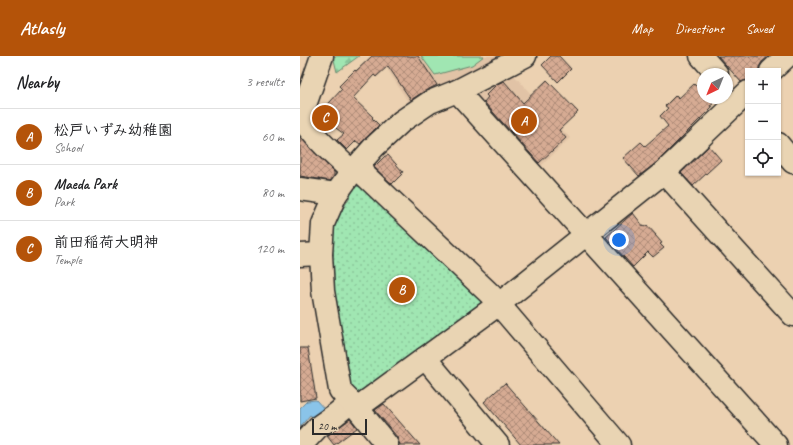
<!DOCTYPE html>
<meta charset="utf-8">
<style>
:root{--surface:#fff;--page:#f2f2f2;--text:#202124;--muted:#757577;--line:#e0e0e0;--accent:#b45309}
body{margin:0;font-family:Caveat,"Klee One",sans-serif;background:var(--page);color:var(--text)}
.controls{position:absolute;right:12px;top:12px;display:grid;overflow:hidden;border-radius:0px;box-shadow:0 1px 3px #0004}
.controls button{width:36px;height:36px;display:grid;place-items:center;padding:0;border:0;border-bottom:1px solid var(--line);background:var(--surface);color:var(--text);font:20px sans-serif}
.compass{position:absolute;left:397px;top:12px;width:36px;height:36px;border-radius:50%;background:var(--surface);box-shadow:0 1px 3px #0004;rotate:223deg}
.scale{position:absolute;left:12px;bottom:10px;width:55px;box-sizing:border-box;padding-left:4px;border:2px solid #2b2b2b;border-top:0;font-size:11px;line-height:14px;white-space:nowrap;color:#2b2b2b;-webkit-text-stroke:3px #e9d4b3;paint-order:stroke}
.you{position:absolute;left:319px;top:184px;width:14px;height:14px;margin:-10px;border:3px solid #fff;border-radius:50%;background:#1a73e8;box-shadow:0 0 0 6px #1a73e833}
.badge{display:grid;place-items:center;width:26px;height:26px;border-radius:50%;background:var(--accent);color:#fff;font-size:13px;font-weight:700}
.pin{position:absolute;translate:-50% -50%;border:2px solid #fff;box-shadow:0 1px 4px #0006}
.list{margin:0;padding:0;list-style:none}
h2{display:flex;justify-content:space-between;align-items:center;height:52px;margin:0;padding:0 16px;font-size:17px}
h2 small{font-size:13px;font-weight:400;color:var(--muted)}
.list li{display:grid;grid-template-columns:26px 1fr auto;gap:12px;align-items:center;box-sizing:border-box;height:56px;padding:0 16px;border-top:1px solid var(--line)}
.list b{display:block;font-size:15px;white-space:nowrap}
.list p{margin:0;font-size:13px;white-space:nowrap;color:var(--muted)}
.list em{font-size:13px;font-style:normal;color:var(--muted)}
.icon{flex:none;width:22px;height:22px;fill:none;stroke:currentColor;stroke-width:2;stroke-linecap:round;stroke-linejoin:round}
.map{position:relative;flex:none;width:493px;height:389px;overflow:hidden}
header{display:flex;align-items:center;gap:24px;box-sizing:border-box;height:56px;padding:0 20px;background:var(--accent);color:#fff}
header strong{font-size:19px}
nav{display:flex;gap:22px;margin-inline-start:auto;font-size:14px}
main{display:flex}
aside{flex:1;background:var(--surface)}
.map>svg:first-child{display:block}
.built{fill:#e1c3a6}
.forest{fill:url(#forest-firs);stroke:#66886e}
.park{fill:url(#park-dots);stroke:#66886e}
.pitch{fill:#a0e6b2;stroke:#66886e}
.water{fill:#8ac4e9;stroke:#64879d}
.building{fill:url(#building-cross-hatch);stroke:#2b2b2b}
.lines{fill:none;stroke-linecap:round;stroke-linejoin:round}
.minor-casing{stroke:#2b2b2b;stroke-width:25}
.minor{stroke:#e9d4b3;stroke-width:22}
</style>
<header>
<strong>Atlasly</strong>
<nav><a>Map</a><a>Directions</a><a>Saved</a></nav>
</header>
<main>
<aside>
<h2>Nearby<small>3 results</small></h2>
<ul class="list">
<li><span class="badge">A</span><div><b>松戸いずみ幼稚園</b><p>School</p></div><em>60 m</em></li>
<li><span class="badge">B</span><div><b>Maeda Park</b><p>Park</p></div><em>80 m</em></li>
<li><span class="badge">C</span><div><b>前田稲荷大明神</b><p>Temple</p></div><em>120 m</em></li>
</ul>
</aside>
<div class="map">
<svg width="493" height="389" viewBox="0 0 493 389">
<defs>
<pattern id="forest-firs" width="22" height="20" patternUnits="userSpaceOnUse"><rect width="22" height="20" fill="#a0e6b2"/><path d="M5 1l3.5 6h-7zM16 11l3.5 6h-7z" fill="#8ac599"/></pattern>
<pattern id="park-dots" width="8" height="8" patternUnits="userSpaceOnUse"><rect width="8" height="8" fill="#a0e6b2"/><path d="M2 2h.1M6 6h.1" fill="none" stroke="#8ac599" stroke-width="1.8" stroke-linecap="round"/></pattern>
<pattern id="building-cross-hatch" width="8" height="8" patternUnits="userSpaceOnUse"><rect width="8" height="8" fill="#d6ab93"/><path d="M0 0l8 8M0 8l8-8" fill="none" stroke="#ae8b78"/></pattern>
</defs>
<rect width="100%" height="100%" fill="#ecd1b1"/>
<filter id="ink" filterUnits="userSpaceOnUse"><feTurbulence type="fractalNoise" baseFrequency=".025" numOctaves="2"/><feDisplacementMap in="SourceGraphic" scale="8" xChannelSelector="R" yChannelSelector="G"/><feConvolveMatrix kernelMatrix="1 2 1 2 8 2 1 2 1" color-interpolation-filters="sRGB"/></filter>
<g filter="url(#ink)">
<polygon class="built" points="79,0 197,0 270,82 238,113 157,26 110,49"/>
<polygon class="forest" points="33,0 59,0 37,16"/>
<polygon class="park" points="56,130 67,132 186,248 60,342 50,336 29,220 33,170"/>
<polygon class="pitch" points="121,0 184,0 172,9 135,19"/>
<polygon class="water" points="16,344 25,354 16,364 10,359 0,371 0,352 7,345"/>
<g class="building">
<polygon points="72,0 118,0 137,29 123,36 111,44 88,10 76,21 74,19 53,42 73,61 72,62 79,69 60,88 56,85 47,94 37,84 44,78 18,59 42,33 39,30 55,14 56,15"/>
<polygon points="251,0 259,0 271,13 258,26 242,9"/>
<polygon points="418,0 469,0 462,6 459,11 459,15 448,15 448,24 441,26"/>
<polygon points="247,24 278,56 259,74 266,82 239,107 184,46 188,41 186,39 197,28 204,25 223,47"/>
<polygon points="394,28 403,37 403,42 407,42 413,48 410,50 412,51 356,107 339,120 323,102 341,86 345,90 368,70 360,60 368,52 365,50 376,39 379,42"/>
<polygon points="0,81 34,116 34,120 30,125 0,120"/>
<polygon points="409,90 421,104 393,130 381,117"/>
<polygon points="88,99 103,116 101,117 102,118 92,128 74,111 85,100 86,100"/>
<polygon points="333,157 344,171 347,169 356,179 355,179 362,187 360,188 364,192 353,201 348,196 333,211 306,181"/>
<polygon points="0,292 8,292 16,342 0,345"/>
<polygon points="205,327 259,389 221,389 184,346"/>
<polygon points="84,348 120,389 100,389 97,381 75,354"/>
<polygon points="50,363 57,372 34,389 27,380"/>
</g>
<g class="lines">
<defs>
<g id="minor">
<path d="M 22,0 L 3,55 C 3,60 3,63 5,67 C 16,84 38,102 52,116"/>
<polyline points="401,0 417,18"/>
<polyline points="471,15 487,0"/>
<polyline points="157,35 476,389"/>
<polyline points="478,88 493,106"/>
<polyline points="56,111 190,238 319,389"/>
<polyline points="364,116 493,259"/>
<polyline points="0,133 36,138"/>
<polyline points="0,199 21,198"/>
<polyline points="125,302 198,389"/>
<polyline points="57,352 199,248 364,116 448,36"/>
<polyline points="1,389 18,371 35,359 51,346"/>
<polyline points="87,389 57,352 44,339 40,334 23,235 21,198 23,168 36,138 52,116 74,91 102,65 130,46 157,35 225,0"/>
</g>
</defs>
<use href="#minor" class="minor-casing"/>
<use href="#minor" class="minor"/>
</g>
</g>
</svg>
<div class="controls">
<button>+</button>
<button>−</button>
<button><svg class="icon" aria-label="locate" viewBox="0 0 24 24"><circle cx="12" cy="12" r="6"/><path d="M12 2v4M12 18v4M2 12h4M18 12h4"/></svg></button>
</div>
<svg class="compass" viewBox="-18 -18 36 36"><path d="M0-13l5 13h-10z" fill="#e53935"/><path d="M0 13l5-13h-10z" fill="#757577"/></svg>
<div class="scale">20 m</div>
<div class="you"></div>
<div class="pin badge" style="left:224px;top:65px">A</div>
<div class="pin badge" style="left:102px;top:234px">B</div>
<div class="pin badge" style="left:25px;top:62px">C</div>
</div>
</main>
